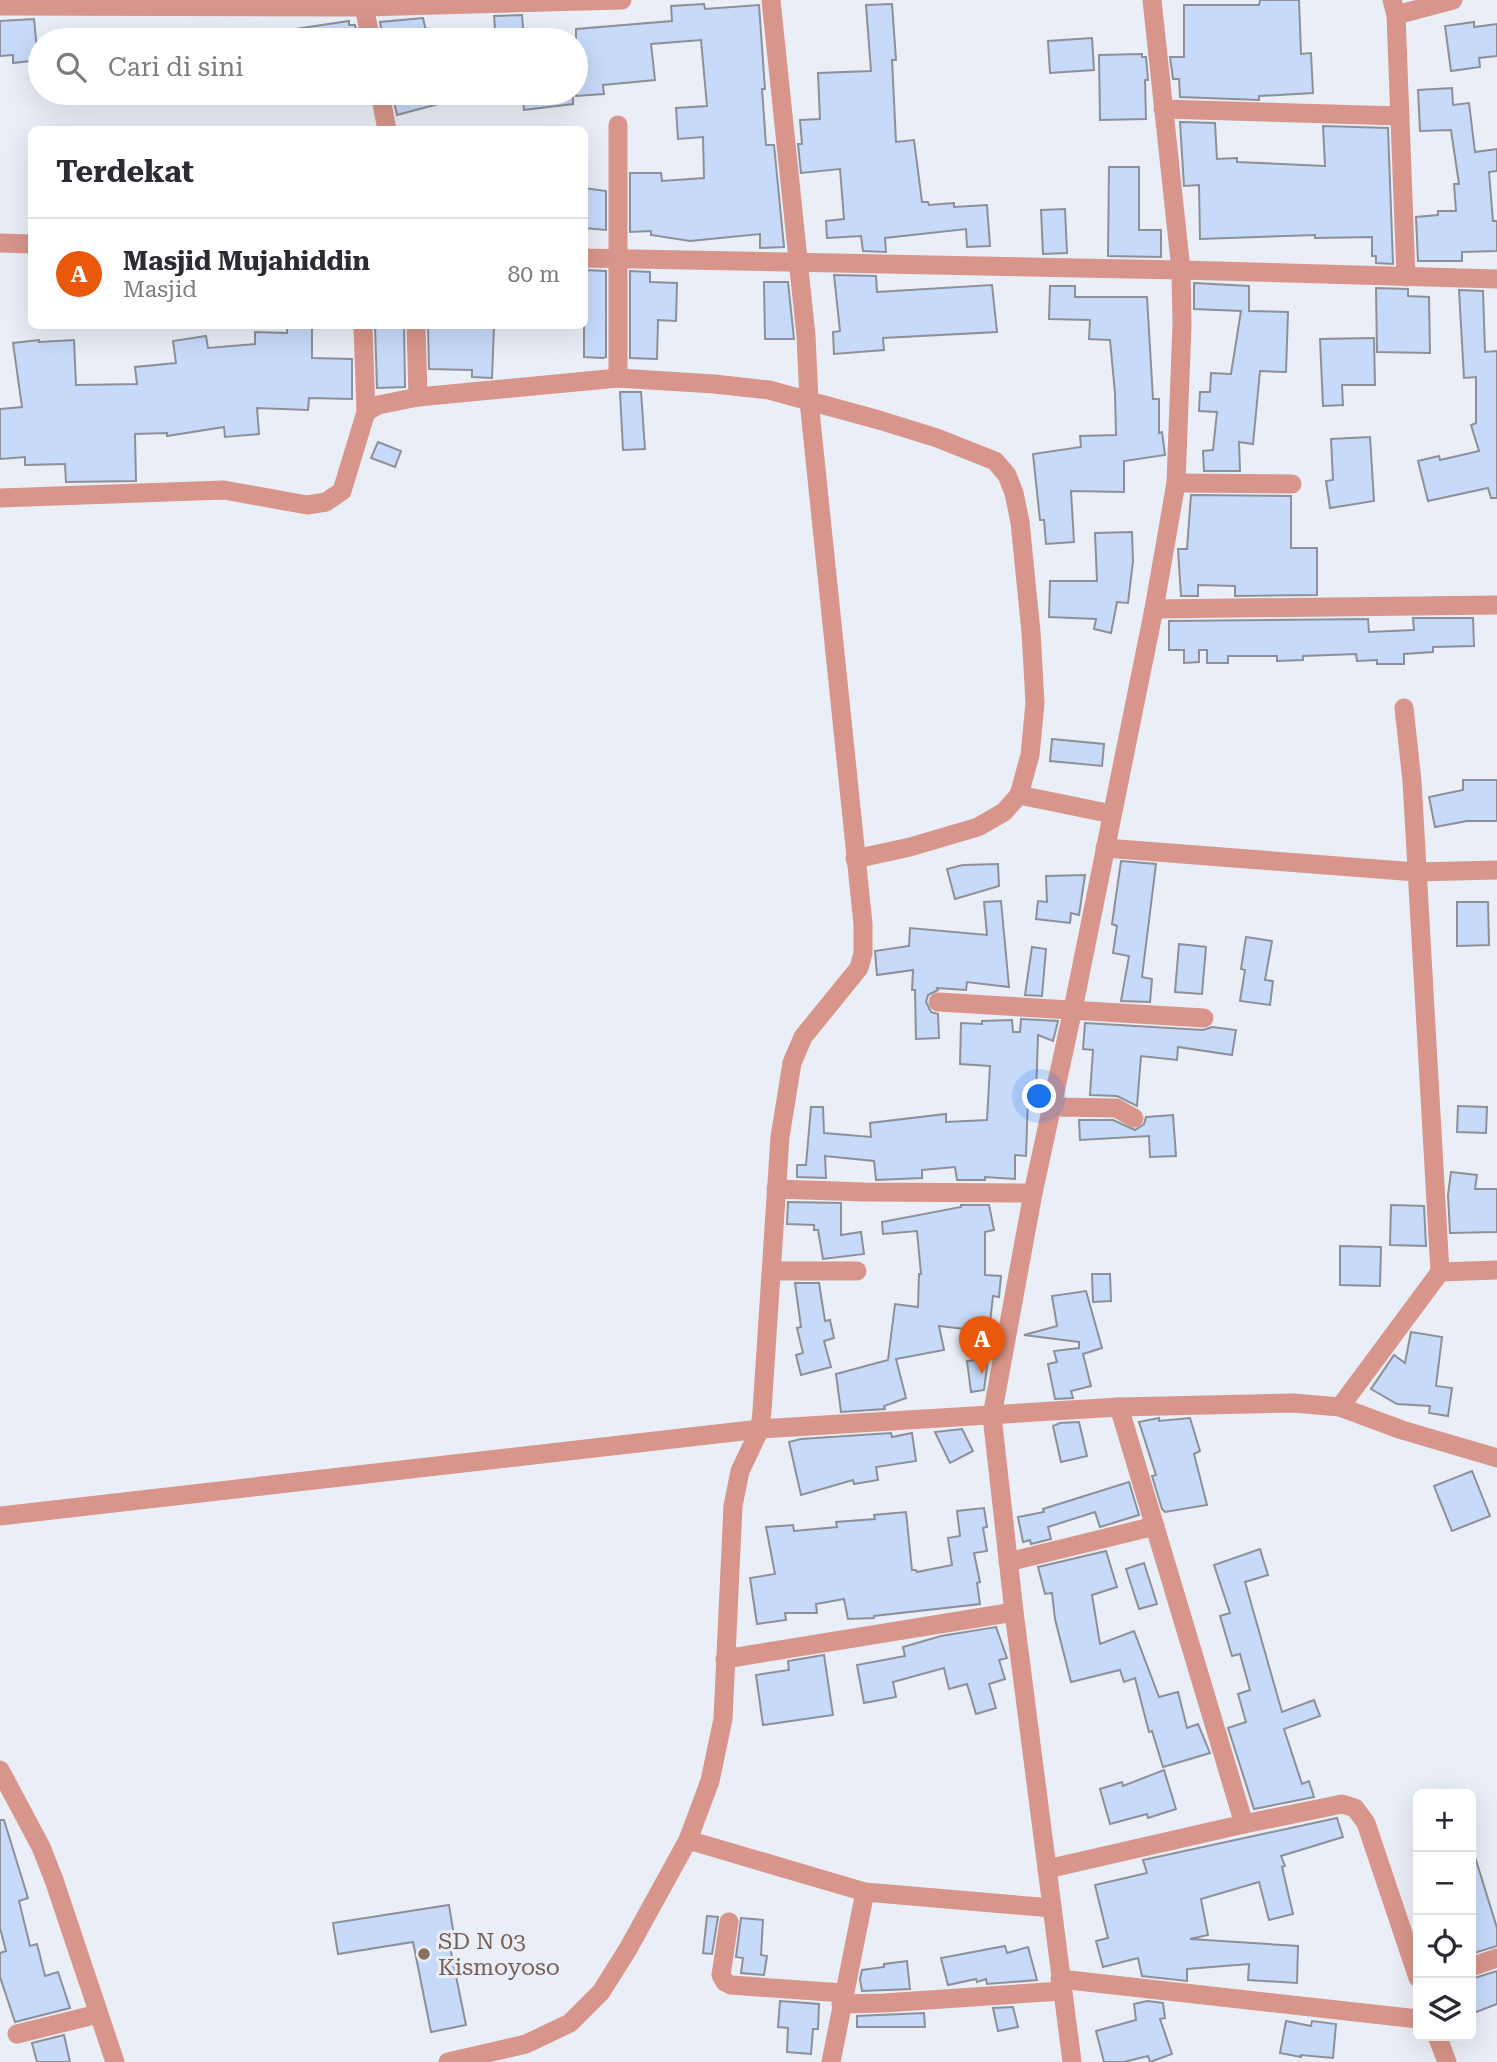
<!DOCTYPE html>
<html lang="id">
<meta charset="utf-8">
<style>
:root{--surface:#fff;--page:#f7f7f7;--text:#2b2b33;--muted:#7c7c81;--line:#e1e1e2;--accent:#ea580c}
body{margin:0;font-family:"Roboto Serif",serif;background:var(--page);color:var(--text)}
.controls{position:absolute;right:21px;bottom:21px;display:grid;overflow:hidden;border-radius:10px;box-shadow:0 7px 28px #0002}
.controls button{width:63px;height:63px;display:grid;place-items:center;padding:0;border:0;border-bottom:2px solid var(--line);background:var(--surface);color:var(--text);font:35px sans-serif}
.you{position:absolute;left:1040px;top:1097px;width:24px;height:24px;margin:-18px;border:5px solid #fff;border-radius:50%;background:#1a73e8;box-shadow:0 0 0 10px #1a73e833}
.badge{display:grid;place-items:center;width:46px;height:46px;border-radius:50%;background:var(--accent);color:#fff;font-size:23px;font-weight:700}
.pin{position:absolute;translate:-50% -58px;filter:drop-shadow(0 2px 4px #0008)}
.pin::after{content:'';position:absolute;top:37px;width:24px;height:21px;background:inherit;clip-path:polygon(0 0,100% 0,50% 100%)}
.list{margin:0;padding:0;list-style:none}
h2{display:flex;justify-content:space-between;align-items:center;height:91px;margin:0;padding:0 28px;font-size:30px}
h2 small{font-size:23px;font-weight:400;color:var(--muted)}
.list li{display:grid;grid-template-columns:46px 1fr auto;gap:21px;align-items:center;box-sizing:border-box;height:112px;padding:0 28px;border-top:2px solid var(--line)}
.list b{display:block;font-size:26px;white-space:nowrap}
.list p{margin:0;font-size:23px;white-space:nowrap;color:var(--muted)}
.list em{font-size:23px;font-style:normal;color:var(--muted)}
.icon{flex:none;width:38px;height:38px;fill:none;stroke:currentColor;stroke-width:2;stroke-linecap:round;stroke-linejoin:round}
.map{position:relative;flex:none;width:1497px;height:2062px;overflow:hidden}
.search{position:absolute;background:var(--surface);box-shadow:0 7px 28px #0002;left:28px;top:28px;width:560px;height:77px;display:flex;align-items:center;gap:18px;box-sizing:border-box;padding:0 24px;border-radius:38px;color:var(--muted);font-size:26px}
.panel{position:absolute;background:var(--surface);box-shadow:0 7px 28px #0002;left:28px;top:126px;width:560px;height:203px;border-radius:10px}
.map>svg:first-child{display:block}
.building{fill:#c8dafa;stroke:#8d9098;stroke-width:2}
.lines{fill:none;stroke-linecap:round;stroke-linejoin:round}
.minor{stroke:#d8958b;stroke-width:19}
.education-dot{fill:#8d6e63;stroke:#eaeef6;stroke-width:2.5}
.labels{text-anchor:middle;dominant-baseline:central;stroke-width:6;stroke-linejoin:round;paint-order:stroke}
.education-label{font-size:23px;fill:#785e54;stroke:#eaeef6;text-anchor:start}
</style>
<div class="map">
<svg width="1497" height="2062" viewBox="0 0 1497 2062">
<rect width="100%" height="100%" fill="#eaeef6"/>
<g class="building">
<polygon points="1260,0 1299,0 1301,54 1311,53 1313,93 1259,96 1259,100 1180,97 1179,79 1173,79 1170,57 1184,57 1184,5 1259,5"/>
<polygon points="704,4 705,9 759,5 765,89 762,89 766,145 774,145 784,247 760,248 760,234 690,241 651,235 651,231 630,232 630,173 661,173 662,181 704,178 703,137 678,139 676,108 707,106 701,40 651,44 655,80 603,85 604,94 576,96 576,29 672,21 671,6"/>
<polygon points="892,4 896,60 892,60 896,142 914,140 922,202 928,202 929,205 954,203 954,207 987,205 990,246 967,247 966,229 885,238 886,252 863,251 861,236 827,238 826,221 844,219 840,169 801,173 798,144 802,144 800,120 820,119 818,73 871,71 866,5"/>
<polygon points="522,15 524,40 496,40 494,16"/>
<polygon points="423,18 428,40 383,40 380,22"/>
<polygon points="34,19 38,60 13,63 13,55 0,56 0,21"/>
<polygon points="349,21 349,25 355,25 359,40 289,40 288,30"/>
<polygon points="1474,22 1474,27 1497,24 1497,56 1479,58 1480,67 1451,71 1445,26"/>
<polygon points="1092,38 1094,70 1050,73 1048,41"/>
<polygon points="1142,54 1142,57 1146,57 1148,80 1145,80 1146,119 1100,120 1099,55"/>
<polygon points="1452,88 1453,105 1469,103 1475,152 1497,149 1497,171 1489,172 1493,221 1497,221 1497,251 1462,252 1462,261 1418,261 1416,217 1438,215 1438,211 1456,211 1454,184 1459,184 1451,130 1420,131 1418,90"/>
<polygon points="392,93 456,93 457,99 397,115"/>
<polygon points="522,93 573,93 573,104 524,110"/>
<polygon points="1180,122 1215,123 1217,159 1237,158 1237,162 1325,166 1323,126 1388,128 1393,264 1376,263 1376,256 1372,256 1372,237 1315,238 1315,235 1200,239 1199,185 1184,186"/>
<polygon points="1109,167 1139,167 1139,230 1161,230 1161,257 1108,256"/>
<polygon points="584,188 606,191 606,230 584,228"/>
<polygon points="1065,209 1067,253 1043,254 1041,210"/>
<polygon points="584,270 606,271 606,357 603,358 584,357"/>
<polygon points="630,271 650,272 650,282 677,283 676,321 658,320 657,359 630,358"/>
<polygon points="834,275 876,276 877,292 992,285 997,332 883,338 884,350 834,354 833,332 840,331"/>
<polygon points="764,282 788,282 794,339 765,339"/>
<polygon points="1194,283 1249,286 1249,311 1288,312 1286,372 1260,371 1253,444 1239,442 1240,471 1204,471 1203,451 1213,450 1217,412 1199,411 1200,392 1210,392 1211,373 1231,374 1241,311 1194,309"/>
<polygon points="1050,286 1075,286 1075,297 1147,297 1153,399 1159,399 1159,433 1162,432 1165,455 1124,461 1124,492 1071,491 1074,542 1046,544 1044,520 1040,520 1033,454 1081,447 1080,436 1116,435 1115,393 1110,340 1089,339 1090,320 1049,319"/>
<polygon points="1376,288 1408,289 1408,296 1429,297 1430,353 1377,352"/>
<polygon points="1459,290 1483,291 1485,352 1497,351 1497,498 1491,498 1488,488 1428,501 1418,461 1439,456 1440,460 1479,451 1471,425 1476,423 1476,377 1464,378"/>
<polygon points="375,326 404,326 405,387 377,388"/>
<polygon points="428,326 494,326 492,378 472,377 472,370 429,369"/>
<polygon points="287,327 312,328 312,358 352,359 352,399 309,398 308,410 257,408 259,434 225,437 224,427 167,436 167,433 135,434 136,481 66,482 65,464 25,465 25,457 0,459 0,409 22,407 13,343 39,340 39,342 74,340 76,385 137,384 135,367 176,363 173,341 206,336 208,348 255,344 255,332 287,333"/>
<polygon points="1374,338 1375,385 1342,385 1343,405 1323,406 1320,339"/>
<polygon points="620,392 641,392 645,449 623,450"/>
<polygon points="1370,437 1374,501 1330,508 1326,481 1333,480 1331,439"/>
<polygon points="378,442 401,451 395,467 371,458"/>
<polygon points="1191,495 1291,496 1291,548 1317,548 1317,595 1235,596 1235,586 1198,585 1198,596 1181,596 1178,549 1187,549"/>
<polygon points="1132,532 1133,561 1128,603 1117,602 1111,633 1094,629 1096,619 1049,617 1050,581 1097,581 1095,533"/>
<polygon points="1413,618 1473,618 1474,646 1433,647 1433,652 1404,654 1404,664 1377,664 1377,660 1357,661 1356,654 1303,656 1303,660 1277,661 1277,656 1228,656 1228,663 1207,663 1207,650 1199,650 1199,662 1184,663 1184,650 1169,650 1169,621 1368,619 1369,632 1414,630"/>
<polygon points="1052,739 1104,744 1102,766 1050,761"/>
<polygon points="1463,780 1497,780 1497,821 1467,821 1435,827 1429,797 1463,790"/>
<polygon points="1121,861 1156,864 1142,977 1152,979 1150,1002 1121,1001 1129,956 1113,953 1117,926 1112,924"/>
<polygon points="998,864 999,886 955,899 947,869 963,865"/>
<polygon points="1085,875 1079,915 1071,913 1070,923 1036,919 1038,901 1047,902 1046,876"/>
<polygon points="1001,901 1009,987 967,982 966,990 937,988 938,990 928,995 926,1002 931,1012 938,1014 939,1038 916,1039 915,990 912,990 913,970 877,975 875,951 909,946 910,928 987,935 984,902"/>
<polygon points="1457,902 1488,902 1489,945 1457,946"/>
<polygon points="1246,937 1272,941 1265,980 1273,981 1270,1005 1240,1001 1245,970 1241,969"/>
<polygon points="1179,944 1206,947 1202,994 1175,992"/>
<polygon points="1032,947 1046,949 1042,996 1025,995"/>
<polygon points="1021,1019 1058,1021 1053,1041 1038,1035 1036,1096 1028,1096 1026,1156 1015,1155 1015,1179 985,1177 985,1180 957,1180 955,1167 922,1170 922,1178 876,1180 874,1161 825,1156 826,1178 797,1177 797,1165 806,1165 811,1107 823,1107 824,1133 871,1137 870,1123 946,1114 946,1122 987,1120 990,1066 960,1064 961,1023 982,1024 982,1021 1012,1020 1013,1032 1020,1032"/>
<polygon points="1085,1023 1203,1030 1212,1027 1236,1030 1232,1055 1178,1047 1177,1060 1141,1056 1137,1106 1117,1096 1090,1095 1093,1050 1083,1049"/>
<polygon points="1458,1106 1487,1107 1486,1133 1457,1132"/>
<polygon points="1173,1115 1176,1156 1150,1157 1149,1136 1080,1140 1079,1120 1113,1120 1135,1130 1144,1124 1146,1117"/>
<polygon points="1451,1172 1477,1175 1475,1189 1497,1189 1497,1232 1450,1233 1448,1195"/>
<polygon points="788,1202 841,1203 841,1235 861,1232 864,1254 823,1259 818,1230 814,1230 814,1225 787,1224"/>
<polygon points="961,1205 989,1205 994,1230 985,1232 985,1275 1001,1276 999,1297 993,1296 989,1332 939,1326 944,1350 896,1359 906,1398 884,1406 885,1409 841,1412 836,1374 888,1360 895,1304 918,1307 919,1274 921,1274 917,1231 883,1234 882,1222 961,1207"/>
<polygon points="1391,1205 1424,1206 1426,1246 1390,1245"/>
<polygon points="1340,1246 1381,1247 1380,1286 1340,1285"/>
<polygon points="1092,1274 1110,1274 1111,1301 1093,1302"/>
<polygon points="795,1283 819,1283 825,1321 830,1320 834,1338 824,1341 831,1367 801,1375 796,1355 803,1353 797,1328 801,1327"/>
<polygon points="1086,1291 1102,1348 1083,1354 1091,1386 1071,1391 1073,1398 1055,1399 1048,1364 1057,1362 1054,1351 1079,1348 1079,1342 1024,1335 1057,1326 1052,1296"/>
<polygon points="1411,1332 1442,1337 1436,1386 1452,1388 1448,1416 1429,1413 1430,1406 1397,1404 1371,1389 1394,1355 1405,1363"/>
<polygon points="988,1359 984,1390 971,1392 967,1361"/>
<polygon points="1159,1418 1159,1421 1190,1418 1200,1451 1194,1454 1207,1505 1165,1512 1162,1509 1152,1476 1156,1475 1139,1422"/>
<polygon points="1079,1422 1087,1456 1061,1462 1053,1426 1060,1423"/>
<polygon points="962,1429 973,1451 950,1463 935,1432"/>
<polygon points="891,1433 892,1437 912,1433 916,1461 876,1467 878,1480 854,1484 853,1480 801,1495 789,1442 801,1439"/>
<polygon points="1472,1471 1490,1516 1452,1531 1434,1486"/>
<polygon points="1129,1482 1139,1515 1100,1527 1095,1512 1048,1527 1051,1539 1031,1544 1030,1540 1023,1542 1018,1517 1044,1512 1043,1509"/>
<polygon points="984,1508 987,1527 983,1528 987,1551 974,1553 980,1582 977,1583 980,1604 874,1616 874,1618 848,1619 844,1599 816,1604 817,1613 785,1613 786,1620 757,1624 750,1578 775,1574 766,1527 793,1525 794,1531 837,1527 836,1522 875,1519 874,1515 906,1512 912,1570 916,1570 917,1572 952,1565 948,1538 960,1536 957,1511"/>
<polygon points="1260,1549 1268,1575 1245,1582 1282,1712 1314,1700 1320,1716 1284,1729 1302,1784 1309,1781 1314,1797 1254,1809 1228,1728 1246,1722 1238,1694 1250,1690 1240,1654 1232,1656 1220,1616 1230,1613 1214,1565"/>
<polygon points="1106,1551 1117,1587 1092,1595 1100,1644 1134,1631 1159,1697 1178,1692 1187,1728 1198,1724 1210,1753 1163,1767 1152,1731 1149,1732 1135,1678 1124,1682 1120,1670 1071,1682 1055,1619 1052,1593 1045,1594 1038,1567"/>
<polygon points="1144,1563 1157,1604 1139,1609 1126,1569"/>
<polygon points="996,1627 1007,1658 999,1660 1005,1679 989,1684 996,1708 976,1714 967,1684 949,1689 944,1668 893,1682 896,1697 864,1703 857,1665 905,1656 903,1647 941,1636"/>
<polygon points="824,1655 833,1715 763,1725 756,1675 789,1670 788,1661"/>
<polygon points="1164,1770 1176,1809 1148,1818 1147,1814 1110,1824 1100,1789 1122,1782 1123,1786"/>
<polygon points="1337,1818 1343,1837 1281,1856 1285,1866 1282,1867 1293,1914 1269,1920 1259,1882 1201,1899 1208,1935 1190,1939 1298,1946 1297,1983 1248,1980 1249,1964 1187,1969 1187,1981 1142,1976 1138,1958 1103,1967 1096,1941 1108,1938 1095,1885 1147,1873 1143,1860"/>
<polygon points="0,1820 4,1820 28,1898 19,1901 30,1946 37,1944 45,1976 58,1972 70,2008 15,2022 0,1977 0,1953 6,1951 0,1928"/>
<polygon points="1471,1857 1475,1857 1497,1928 1497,1946 1471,1954"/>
<polygon points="449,1905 454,1936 448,1937 466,2025 431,2032 413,1942 338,1954 333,1923"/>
<polygon points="707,1916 718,1917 712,1954 703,1953"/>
<polygon points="741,1918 763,1920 761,1955 767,1956 764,1975 741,1973 743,1958 736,1957"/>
<polygon points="1005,1946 1007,1953 1028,1947 1037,1980 987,1984 986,1979 977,1982 976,1979 948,1985 941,1958"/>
<polygon points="907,1961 910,1989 862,1991 860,1979 862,1970 884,1967 884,1964"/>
<polygon points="1497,1971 1497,2004 1471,2014 1471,1979"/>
<polygon points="780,2001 819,2004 818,2029 813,2029 811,2054 787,2052 788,2028 778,2027"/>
<polygon points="1147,2001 1163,2003 1165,2018 1160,2019 1172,2054 1150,2062 1148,2056 1124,2062 1104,2062 1096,2031 1136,2020 1134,2004"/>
<polygon points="1013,2007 1018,2027 998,2031 993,2008"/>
<polygon points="924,2013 925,2027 857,2027 857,2016"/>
<polygon points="1286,2021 1311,2026 1312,2021 1336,2024 1333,2058 1301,2055 1301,2057 1280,2053"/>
<polygon points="64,2035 70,2062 37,2062 32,2043"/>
</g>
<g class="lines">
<g class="minor">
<polyline points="1392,0 1396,15 1406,277"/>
<polyline points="0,6 364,7 622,0"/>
<polyline points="364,7 371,40"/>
<polyline points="1396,15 1453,0"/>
<polyline points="380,93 387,130"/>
<polyline points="1163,109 1400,116"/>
<polyline points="0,243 32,244"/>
<polyline points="584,258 1181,270 1497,279"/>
<polyline points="363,326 366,412"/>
<polyline points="416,326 418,397"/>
<polyline points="618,378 618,125"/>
<polyline points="1176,483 1292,484"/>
<polyline points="0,498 224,490 307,505 326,502 342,491 366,412 378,405 418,397 618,378 714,384 769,390 879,420 937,438 995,461 1007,475 1014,493 1020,522 1031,632 1035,703 1030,755 1019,795 1004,812 978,827 910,847 855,859"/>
<polyline points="1154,609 1497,605"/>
<polyline points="1404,708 1412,781 1440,1272 1340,1407 1402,1430 1497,1458"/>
<polyline points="1019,795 1112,814"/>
<polyline points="1105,848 1416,872 1497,870"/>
<polyline points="938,1002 1204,1018"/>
<polyline points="1053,1107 1116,1108 1134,1118"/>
<polyline points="776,1189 864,1192 1033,1193"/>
<polyline points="772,1271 857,1271"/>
<polyline points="1440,1272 1497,1270"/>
<polyline points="1119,1407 1293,1403 1340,1407"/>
<polyline points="0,1516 760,1429 1119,1407 1244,1824 1047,1869"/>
<polyline points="1008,1562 1155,1526"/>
<polyline points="725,1659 1014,1612"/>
<polyline points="0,1770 41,1847 54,1880 115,2062"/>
<polyline points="1244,1824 1342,1804 1355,1808 1366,1823 1418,1978"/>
<polyline points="688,1840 865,1892 1052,1908"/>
<polyline points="729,1922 721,1975 725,1982 731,1985 843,1993"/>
<polyline points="1471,1967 1497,1958"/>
<polyline points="1060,1979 1418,2019"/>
<polyline points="841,2004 884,2003 1062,1991"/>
<polyline points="17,2034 98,2014"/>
<polyline points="1437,2036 1447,2062"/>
<polyline points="448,2062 526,2044 570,2023 601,1992 628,1949 688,1840 710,1781 723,1719 733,1506 740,1471 760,1429 762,1411 780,1137 792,1063 803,1037 859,968 863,953 863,924 809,401 806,336 771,0"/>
<polyline points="831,2062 865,1892"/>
<polyline points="1072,2062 1014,1612 992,1416 1033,1193 1073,1009 1154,609 1176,483 1182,324 1181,270 1152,0"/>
</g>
</g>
<circle class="education-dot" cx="424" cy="1954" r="7"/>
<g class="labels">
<g class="education-label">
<text x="438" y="1941">SD N 03<tspan x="438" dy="26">Kismoyoso</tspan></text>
</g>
</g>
</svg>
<div class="controls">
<button>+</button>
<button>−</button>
<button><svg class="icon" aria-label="locate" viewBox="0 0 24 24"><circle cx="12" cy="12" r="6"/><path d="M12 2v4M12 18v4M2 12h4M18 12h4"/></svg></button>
<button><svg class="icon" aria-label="layers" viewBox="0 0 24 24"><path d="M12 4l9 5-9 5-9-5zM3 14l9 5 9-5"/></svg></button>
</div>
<div class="you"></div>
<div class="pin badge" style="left:982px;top:1374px">A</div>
<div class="search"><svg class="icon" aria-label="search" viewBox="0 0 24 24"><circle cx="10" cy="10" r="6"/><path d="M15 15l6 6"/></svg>Cari di sini</div>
<section class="panel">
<h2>Terdekat<small></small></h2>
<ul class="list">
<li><span class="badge">A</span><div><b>Masjid Mujahiddin</b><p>Masjid</p></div><em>80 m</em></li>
</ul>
</section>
</div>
